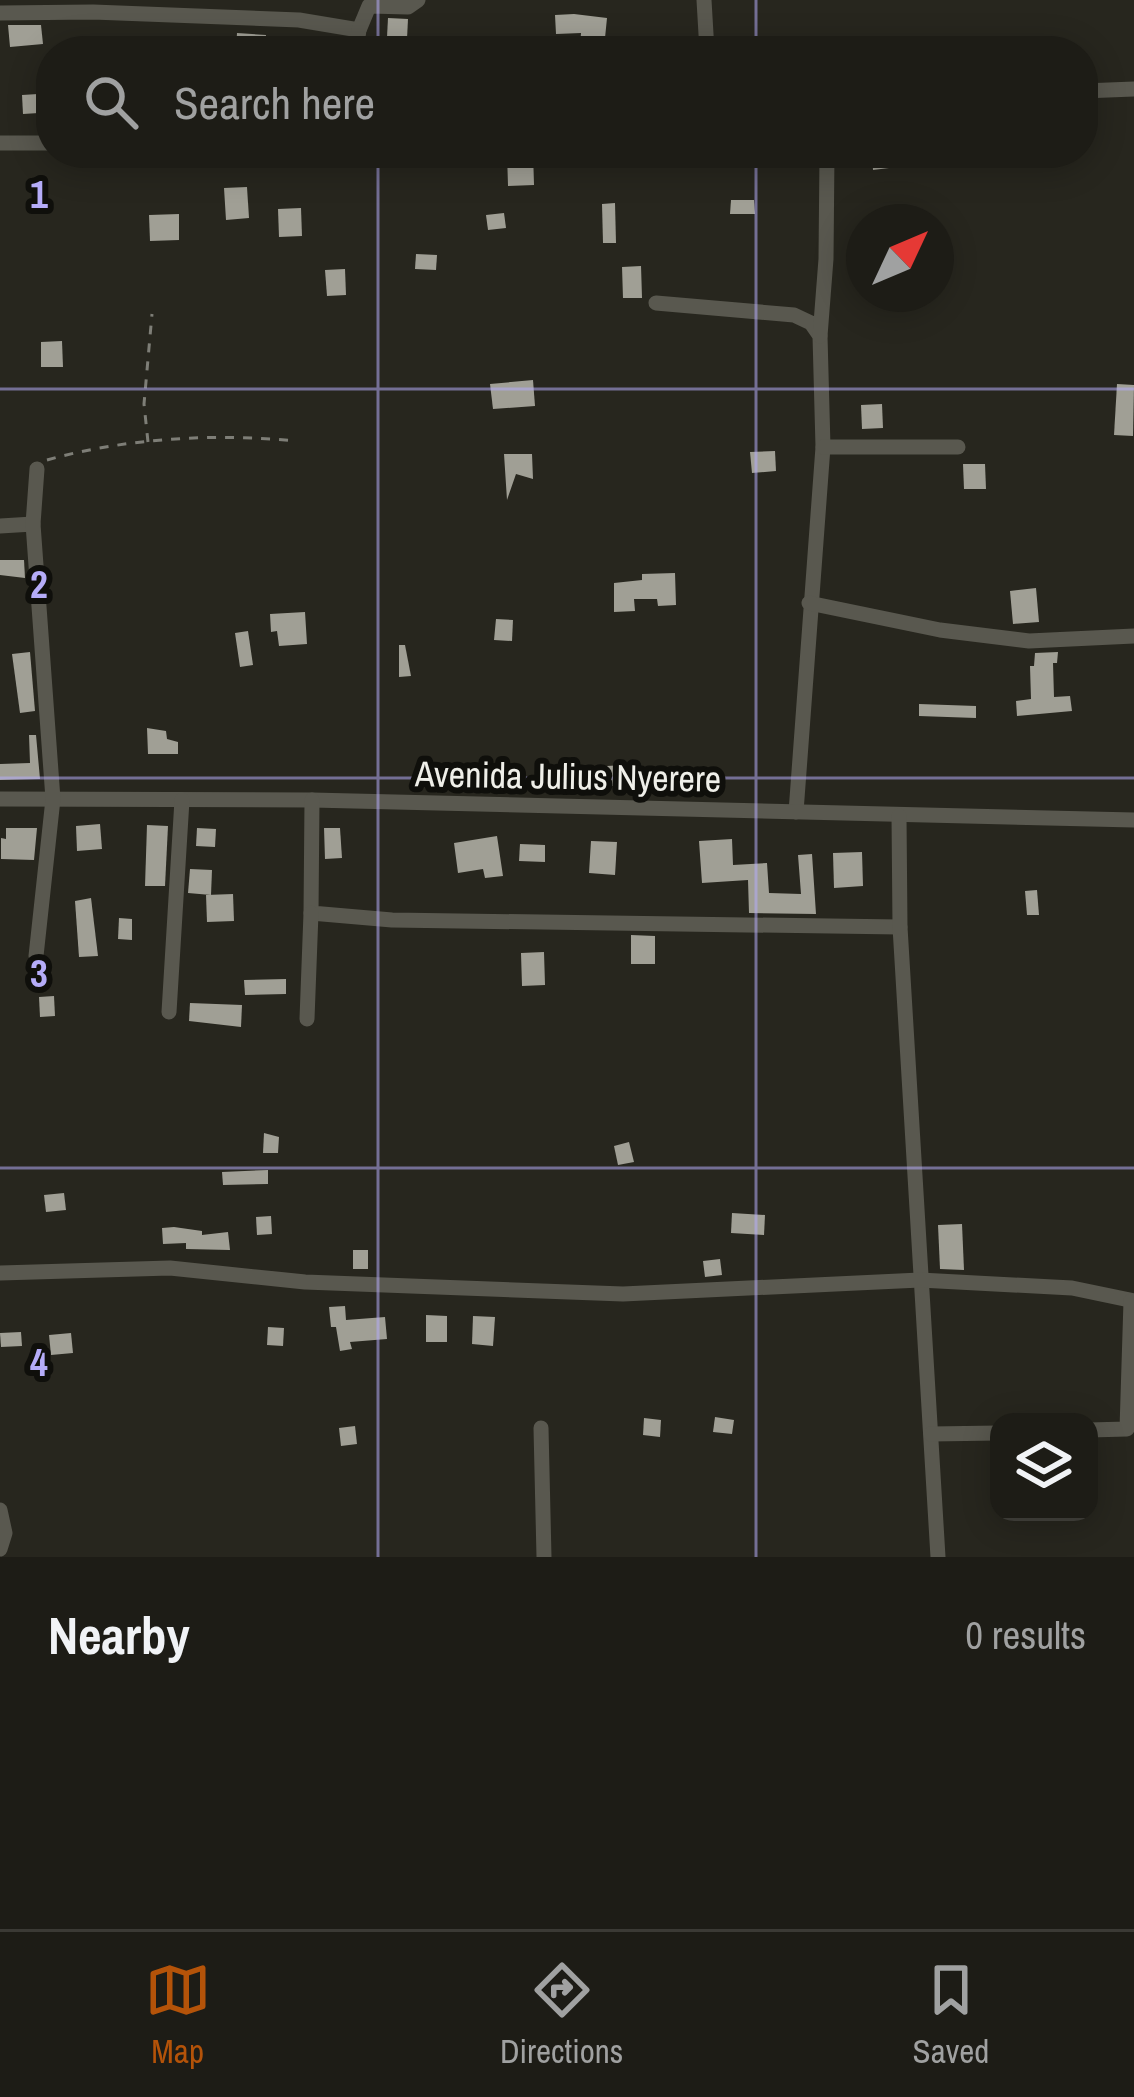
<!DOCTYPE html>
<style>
:root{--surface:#1d1c16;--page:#25251f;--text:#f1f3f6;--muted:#a0a1a1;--line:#3b3a35;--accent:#b45309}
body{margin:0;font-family:"Archivo Narrow",sans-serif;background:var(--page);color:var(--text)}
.controls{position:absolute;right:36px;bottom:36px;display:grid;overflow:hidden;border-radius:24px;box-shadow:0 6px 30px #0003}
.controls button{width:108px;height:108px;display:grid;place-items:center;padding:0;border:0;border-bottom:3px solid var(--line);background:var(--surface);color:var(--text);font:60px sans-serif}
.compass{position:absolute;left:846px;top:204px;width:108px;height:108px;border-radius:50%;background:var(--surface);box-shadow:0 6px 30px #0003;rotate:46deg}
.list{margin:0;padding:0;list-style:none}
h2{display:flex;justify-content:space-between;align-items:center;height:156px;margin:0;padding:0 48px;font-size:51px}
h2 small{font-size:39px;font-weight:400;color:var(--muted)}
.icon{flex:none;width:66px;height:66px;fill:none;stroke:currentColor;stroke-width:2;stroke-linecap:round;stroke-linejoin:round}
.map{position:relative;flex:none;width:1134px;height:1557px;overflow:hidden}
.search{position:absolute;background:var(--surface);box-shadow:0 6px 30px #0003;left:36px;right:36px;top:36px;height:132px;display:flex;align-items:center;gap:30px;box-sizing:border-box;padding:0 42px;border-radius:48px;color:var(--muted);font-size:45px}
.sheet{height:372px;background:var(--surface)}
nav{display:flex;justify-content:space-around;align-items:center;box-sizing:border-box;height:168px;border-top:3px solid var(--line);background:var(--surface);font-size:33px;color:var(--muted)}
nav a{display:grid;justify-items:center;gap:6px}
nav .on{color:var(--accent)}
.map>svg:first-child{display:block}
.building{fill:#a09f95}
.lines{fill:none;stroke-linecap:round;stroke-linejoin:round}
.path{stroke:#7e7e77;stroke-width:3;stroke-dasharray:9 9;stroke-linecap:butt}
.minor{stroke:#59584f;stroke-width:15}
.grid{fill:none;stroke:#b5acf8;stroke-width:3;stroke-opacity:0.55}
.labels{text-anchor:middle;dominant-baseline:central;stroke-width:12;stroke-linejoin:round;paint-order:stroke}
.street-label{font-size:36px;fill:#efefe9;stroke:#0f0f0b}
.grid-label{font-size:39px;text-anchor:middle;font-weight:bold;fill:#b5acf8;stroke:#0f0f0b;stroke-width:12;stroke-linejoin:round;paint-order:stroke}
</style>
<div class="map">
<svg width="1134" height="1557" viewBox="0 0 1134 1557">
<rect width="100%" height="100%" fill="#27261e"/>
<g class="building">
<polygon points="574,14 607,18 604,48 580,46 581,33 556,34 555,15"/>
<polygon points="388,18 408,19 407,39 387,37"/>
<polygon points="8,25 41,25 43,44 10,47"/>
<polygon points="237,33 266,35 265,51 236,51"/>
<polygon points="525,39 526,51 485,51 485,42"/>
<polygon points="38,94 39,113 23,114 22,95"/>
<polygon points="507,153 533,153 534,185 508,186"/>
<polygon points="872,153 897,153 897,167 873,170"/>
<polygon points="247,187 249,218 226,220 224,188"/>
<polygon points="731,200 754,200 755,214 730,214"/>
<polygon points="615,203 616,243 603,243 602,204"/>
<polygon points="301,208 302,236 279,237 278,209"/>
<polygon points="504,213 506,228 488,230 486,215"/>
<polygon points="179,214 179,240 150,241 149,215"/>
<polygon points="416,254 437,255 436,270 415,269"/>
<polygon points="641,266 642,298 623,298 622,267"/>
<polygon points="345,269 346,295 327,296 325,270"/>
<polygon points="62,341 63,367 41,367 41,342"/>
<polygon points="533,380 535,406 493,409 490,384"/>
<polygon points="1117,384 1134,385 1133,436 1114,435"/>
<polygon points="882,404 883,428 862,429 861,405"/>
<polygon points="775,451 776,471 752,473 750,452"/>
<polygon points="504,454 532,454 533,479 516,474 507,500"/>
<polygon points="963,464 985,464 986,489 964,489"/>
<polygon points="0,560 24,560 25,578 0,575"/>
<polygon points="675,573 676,605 658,606 657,599 634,599 635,611 614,612 614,583 642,580 642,574"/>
<polygon points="1036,588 1039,622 1013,624 1010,591"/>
<polygon points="305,612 307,644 279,646 277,631 271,632 270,614"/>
<polygon points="496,619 513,620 512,641 494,640"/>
<polygon points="248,631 253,665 240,667 235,633"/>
<polygon points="399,645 405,645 411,676 399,677"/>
<polygon points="30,652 35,711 20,713 12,654"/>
<polygon points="1058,652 1057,663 1053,663 1054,697 1070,696 1072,711 1017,716 1016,701 1031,699 1030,666 1034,666 1035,653"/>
<polygon points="919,704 976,706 976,718 919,716"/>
<polygon points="147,728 166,731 167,739 178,742 178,754 148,754"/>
<polygon points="29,735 36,735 40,779 0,780 0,764 30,763"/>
<polygon points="639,764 640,785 608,786 607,766"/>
<polygon points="100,824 102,849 77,851 76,826"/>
<polygon points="147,825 168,826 165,886 145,886"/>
<polygon points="6,828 37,828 34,860 1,859 1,838 6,839"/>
<polygon points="197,828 216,829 215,847 196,846"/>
<polygon points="324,828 340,828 342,858 325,859"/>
<polygon points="497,836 503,876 485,878 483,869 458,873 454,843"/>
<polygon points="732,839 733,865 767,863 769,893 801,894 798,855 812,854 816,914 749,913 748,880 702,883 699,841"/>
<polygon points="591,841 617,842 615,875 589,873"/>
<polygon points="520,844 545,845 545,862 519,861"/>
<polygon points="862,852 863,886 834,888 833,853"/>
<polygon points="190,869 212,870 211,895 188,893"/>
<polygon points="1037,890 1039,915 1027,915 1025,891"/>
<polygon points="233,894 234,921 207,922 206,895"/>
<polygon points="91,898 98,956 79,957 75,901"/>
<polygon points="119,918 132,919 132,940 118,939"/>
<polygon points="631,935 655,936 655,964 631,964"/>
<polygon points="544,952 545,985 522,986 521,953"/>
<polygon points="286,979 286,994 245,995 244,980"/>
<polygon points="54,996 55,1016 40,1017 39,997"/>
<polygon points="190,1003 242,1005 241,1027 189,1021"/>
<polygon points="264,1133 279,1137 278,1153 263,1153"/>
<polygon points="629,1142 634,1162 618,1165 614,1146"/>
<polygon points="268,1170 268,1184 223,1185 222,1172"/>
<polygon points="64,1193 66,1210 46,1212 44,1195"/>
<polygon points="732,1213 765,1215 764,1235 731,1233"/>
<polygon points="271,1216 272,1234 257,1235 256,1217"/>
<polygon points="962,1224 964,1270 940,1269 938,1225"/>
<polygon points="174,1227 202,1231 202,1235 228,1232 230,1250 186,1249 186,1243 163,1244 162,1228"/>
<rect x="353" y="1250" width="15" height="19"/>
<polygon points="720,1259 722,1275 705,1277 703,1261"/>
<polygon points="345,1306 346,1320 385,1317 387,1339 350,1342 352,1349 340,1351 336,1327 331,1327 329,1307"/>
<polygon points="426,1315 447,1316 447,1342 426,1342"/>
<polygon points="473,1316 495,1317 493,1346 472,1344"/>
<polygon points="268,1327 284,1328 283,1346 267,1345"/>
<polygon points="21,1332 22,1346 1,1347 0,1333"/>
<polygon points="71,1333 73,1353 51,1355 49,1335"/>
<polygon points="715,1417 734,1420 732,1434 713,1432"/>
<polygon points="644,1418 661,1420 660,1437 643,1435"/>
<polygon points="355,1426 357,1444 341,1446 339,1428"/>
</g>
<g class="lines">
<g class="path">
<polyline points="148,442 144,404 152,314"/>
<path d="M 47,460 C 126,438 215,433 296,441"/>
</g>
<g class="minor">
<polyline points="704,0 707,51"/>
<polyline points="0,13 93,12 299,20 359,30"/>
<polyline points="356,51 359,30 369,6 408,7 418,0"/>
<polyline points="1083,91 1134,89"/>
<polyline points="0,143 51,143"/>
<polyline points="656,303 794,315 811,323 820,336 823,447 796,812"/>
<polyline points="820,336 826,259 827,153"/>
<polyline points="823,447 958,447"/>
<polyline points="0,526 33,524"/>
<polyline points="809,603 940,630 1029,641 1134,636"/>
<polyline points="0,799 312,800 1134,820"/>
<polyline points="312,800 311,913 392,920 900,927"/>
<polyline points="899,816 900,927 938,1557"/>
<polyline points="36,956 53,799 33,524 37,469"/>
<polyline points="169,1012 182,800"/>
<polyline points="307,1019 311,913"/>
<polyline points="0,1273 170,1268 305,1282 623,1294 920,1280 1072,1288 1134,1301"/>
<polyline points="541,1428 544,1557"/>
<polyline points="1089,1430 1127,1429 1131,1301"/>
<polyline points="931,1434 999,1433"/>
<polyline points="0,1510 5,1533 0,1549"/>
</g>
</g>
<path class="grid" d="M 378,0 L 378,51M 756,0 L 756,51M 378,153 L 378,1557M 756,153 L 756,1557M 0,389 L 1134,389M 0,778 L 1134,778M 0,1168 L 1134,1168"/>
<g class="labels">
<g class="street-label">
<text transform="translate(568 776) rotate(1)">Avenida Julius Nyerere</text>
</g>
</g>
<g class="grid-label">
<text x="39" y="208">1</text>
<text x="39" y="598">2</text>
<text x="39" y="987">3</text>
<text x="39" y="1376">4</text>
</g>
</svg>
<div class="controls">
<button><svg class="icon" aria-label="layers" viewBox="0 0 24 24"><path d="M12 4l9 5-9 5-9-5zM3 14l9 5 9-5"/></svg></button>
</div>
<svg class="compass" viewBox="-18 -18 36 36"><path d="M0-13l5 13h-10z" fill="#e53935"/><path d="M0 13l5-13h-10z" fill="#a0a1a1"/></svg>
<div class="search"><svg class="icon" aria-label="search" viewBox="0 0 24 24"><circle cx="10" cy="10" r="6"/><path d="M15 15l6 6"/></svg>Search here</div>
</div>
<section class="sheet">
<h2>Nearby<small>0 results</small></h2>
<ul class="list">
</ul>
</section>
<nav>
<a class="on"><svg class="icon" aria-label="map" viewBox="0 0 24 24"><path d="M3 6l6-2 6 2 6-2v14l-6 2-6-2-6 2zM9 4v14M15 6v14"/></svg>Map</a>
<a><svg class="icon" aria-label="directions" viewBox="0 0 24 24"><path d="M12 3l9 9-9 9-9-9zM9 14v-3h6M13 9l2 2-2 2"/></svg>Directions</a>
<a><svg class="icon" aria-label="saved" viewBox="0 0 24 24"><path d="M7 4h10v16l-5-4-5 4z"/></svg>Saved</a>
</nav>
